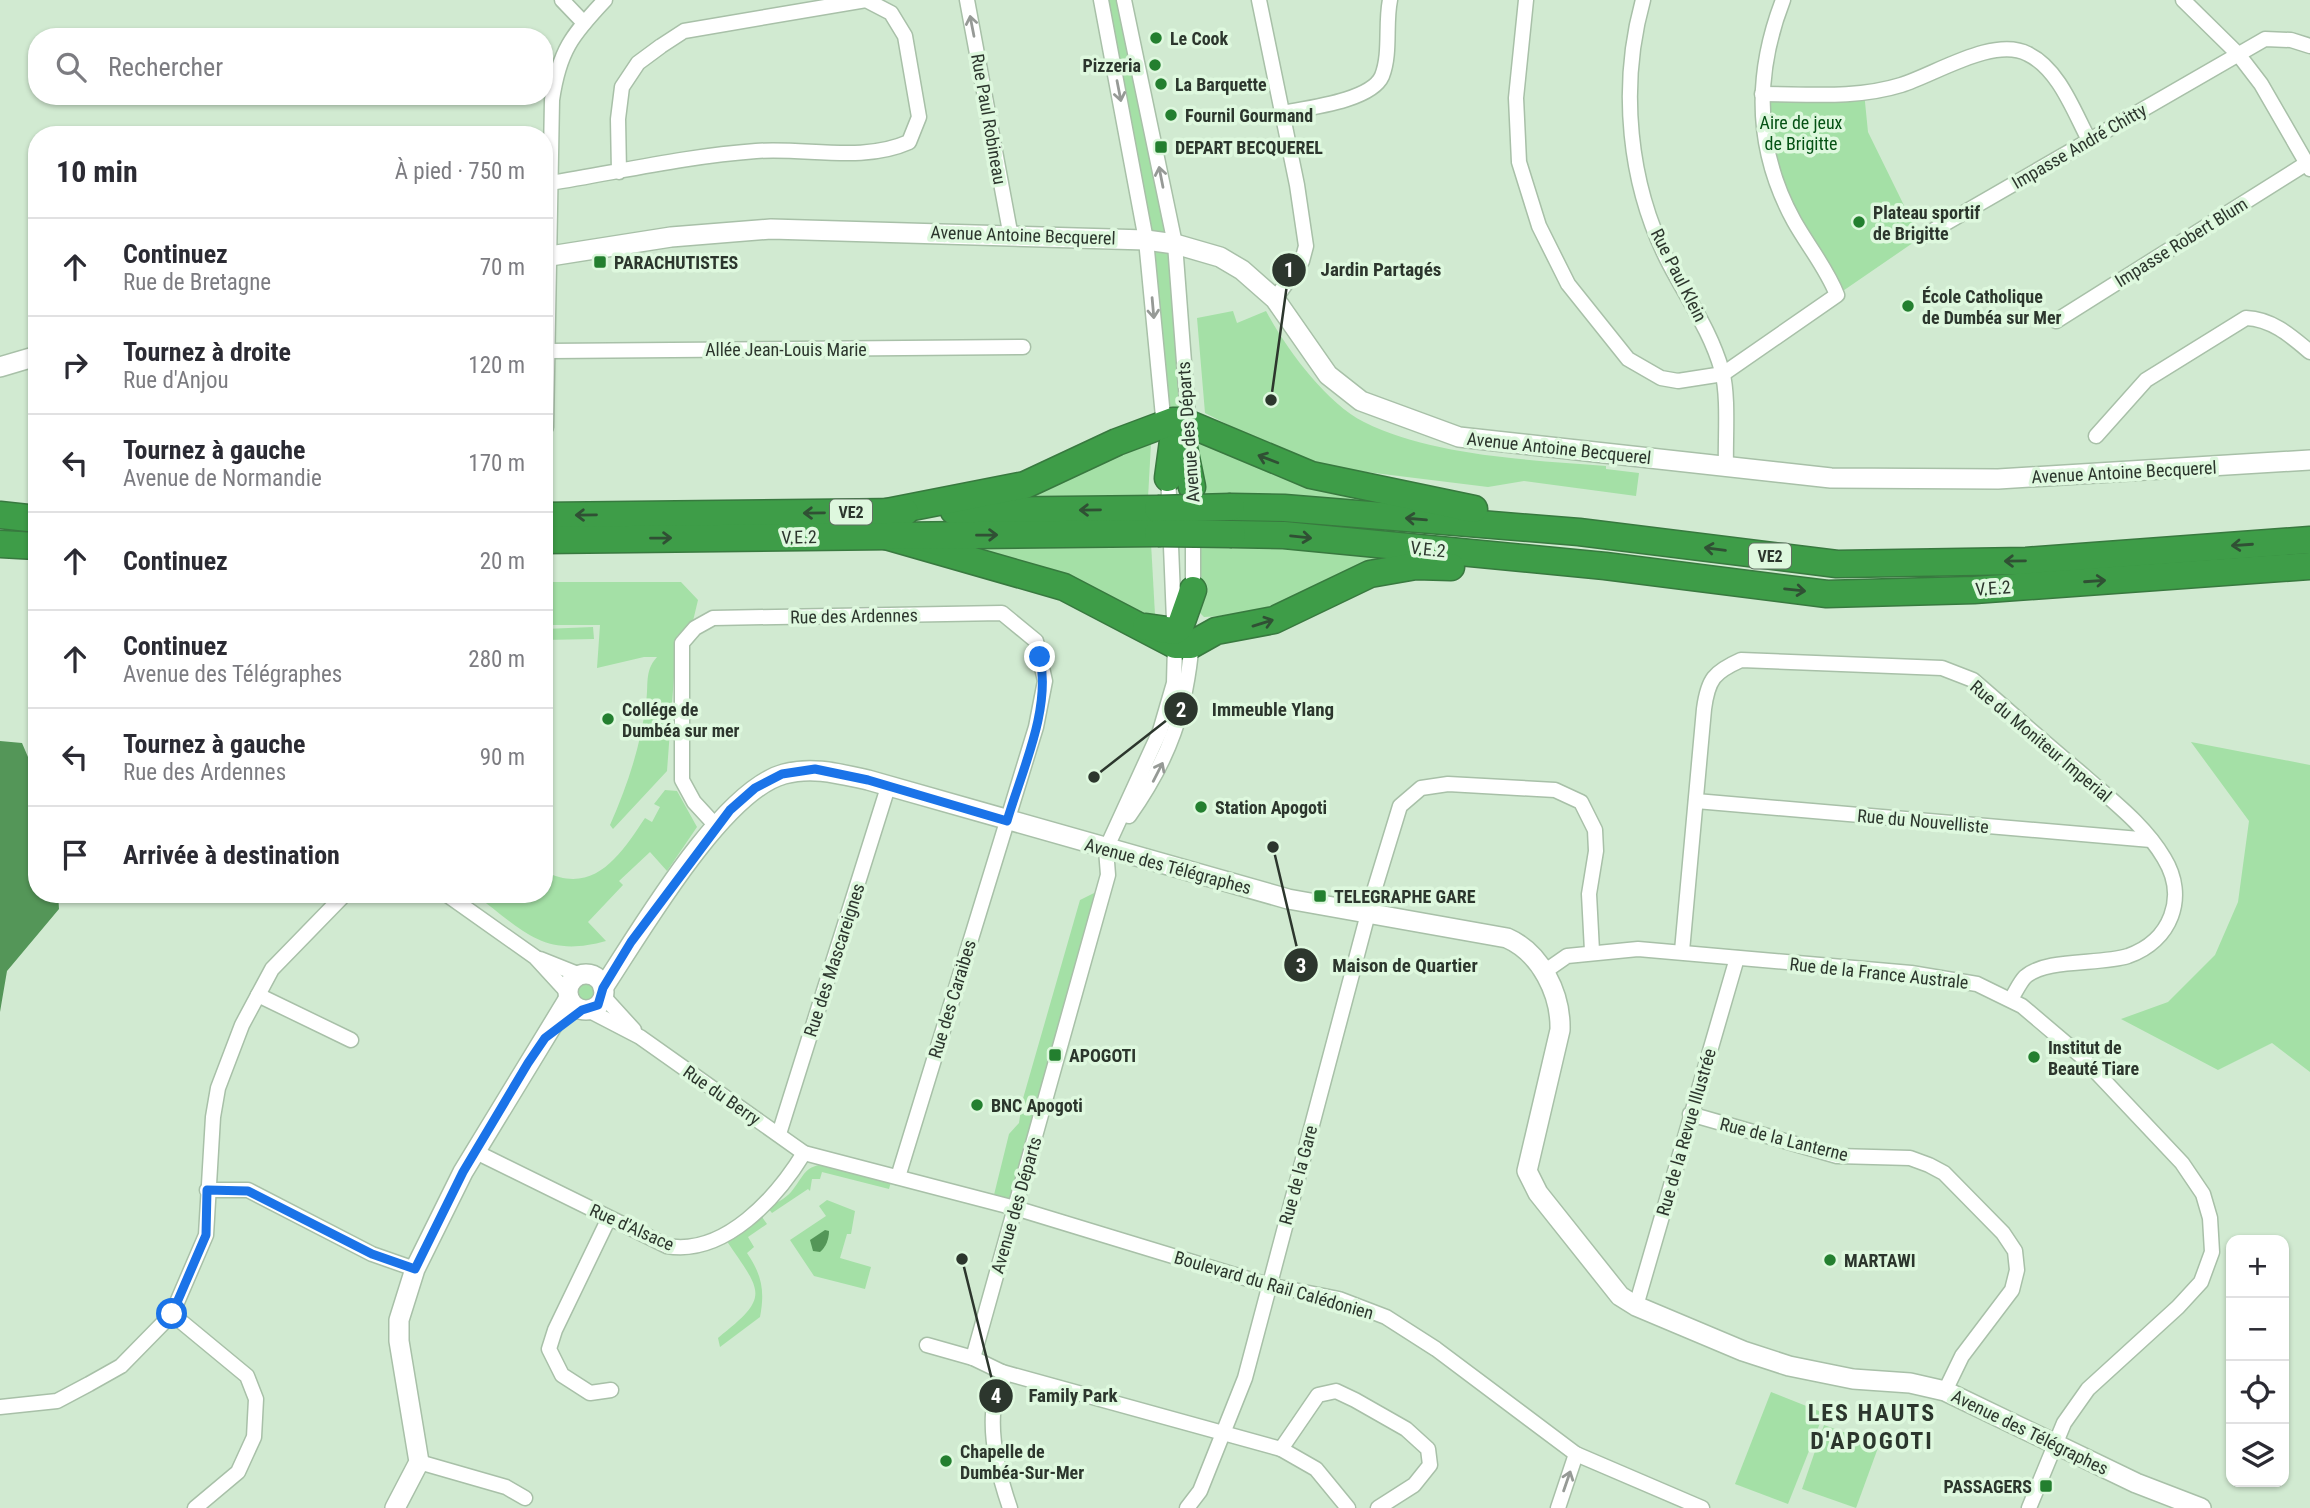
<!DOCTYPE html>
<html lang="fr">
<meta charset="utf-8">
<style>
:root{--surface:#fff;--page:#f2f2f3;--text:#2b2b33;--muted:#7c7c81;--line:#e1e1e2}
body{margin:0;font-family:"Roboto Condensed",sans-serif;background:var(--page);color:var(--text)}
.controls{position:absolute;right:21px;bottom:21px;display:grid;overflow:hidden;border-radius:14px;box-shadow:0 2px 5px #0004}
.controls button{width:63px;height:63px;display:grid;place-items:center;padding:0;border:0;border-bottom:2px solid var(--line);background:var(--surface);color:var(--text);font:35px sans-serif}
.stop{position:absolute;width:21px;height:21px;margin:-16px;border:5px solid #1a73e8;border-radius:50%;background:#fff}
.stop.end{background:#1a73e8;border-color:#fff;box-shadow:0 2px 7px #0008}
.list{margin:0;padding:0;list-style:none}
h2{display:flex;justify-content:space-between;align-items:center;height:91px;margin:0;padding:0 28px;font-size:30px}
h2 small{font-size:23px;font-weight:400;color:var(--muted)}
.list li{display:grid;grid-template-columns:46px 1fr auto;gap:21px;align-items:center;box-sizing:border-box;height:98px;padding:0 28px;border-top:2px solid var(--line)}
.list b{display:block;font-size:26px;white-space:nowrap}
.list p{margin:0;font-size:23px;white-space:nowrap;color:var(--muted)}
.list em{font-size:23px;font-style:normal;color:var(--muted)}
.icon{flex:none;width:38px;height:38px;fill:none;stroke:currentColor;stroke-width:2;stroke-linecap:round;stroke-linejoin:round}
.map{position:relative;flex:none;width:2310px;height:1508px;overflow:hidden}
.search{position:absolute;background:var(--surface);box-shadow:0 2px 5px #0004;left:28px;top:28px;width:525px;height:77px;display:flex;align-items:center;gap:18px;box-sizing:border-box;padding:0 24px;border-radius:28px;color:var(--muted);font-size:26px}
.panel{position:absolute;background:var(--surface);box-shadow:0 2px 5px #0004;left:28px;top:126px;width:525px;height:777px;border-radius:28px}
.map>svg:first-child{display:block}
.green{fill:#a4e0a6}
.water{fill:#549658}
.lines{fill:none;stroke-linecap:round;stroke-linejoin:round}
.street-casing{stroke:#a8c0a8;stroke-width:17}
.secondary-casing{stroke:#a8c0a8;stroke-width:22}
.highway-casing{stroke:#38793f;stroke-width:29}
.street{stroke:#fff;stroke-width:14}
.secondary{stroke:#fff;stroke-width:19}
.highway{stroke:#3e9d48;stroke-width:26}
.highway-bridge-casing{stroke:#38793f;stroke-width:29;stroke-linecap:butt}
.highway-bridge{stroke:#3e9d48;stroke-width:26}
.oneway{stroke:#969a96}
.oneway2{stroke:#305034}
.route{stroke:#1a73e8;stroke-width:9}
.poi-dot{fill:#237f2f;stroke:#def8de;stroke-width:2.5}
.labels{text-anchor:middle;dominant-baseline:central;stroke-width:7;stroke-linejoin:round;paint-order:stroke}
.shield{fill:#def8de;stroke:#617062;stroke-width:2}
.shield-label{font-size:16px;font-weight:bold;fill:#2c362d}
.poi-label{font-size:18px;font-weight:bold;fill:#2c362d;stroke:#def8de;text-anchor:start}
.street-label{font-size:18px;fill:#2c362d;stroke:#def8de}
.park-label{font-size:18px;fill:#055215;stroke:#def8de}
.district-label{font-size:24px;font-weight:bold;letter-spacing:2px;fill:#2c362d;stroke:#def8de}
.leader{fill:none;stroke:#2c362d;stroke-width:2.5}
.callout-dot{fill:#2c362d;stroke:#def8de;stroke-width:2.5}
.mark-label{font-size:21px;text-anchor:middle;font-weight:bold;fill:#fff}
.callout-label{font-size:19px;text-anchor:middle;font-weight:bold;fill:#2c362d;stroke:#def8de;stroke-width:7;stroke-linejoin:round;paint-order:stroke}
</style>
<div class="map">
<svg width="2310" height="1508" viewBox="0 0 2310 1508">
<rect width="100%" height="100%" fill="#d1ead1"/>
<g class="green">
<polygon points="1101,0 1124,0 1159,164 1189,424 1164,425 1146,240"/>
<polygon points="1864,92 1868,132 1920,238 1837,295 1777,189 1762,94"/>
<path d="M 1233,311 L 1237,323 L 1266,311 C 1286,348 1325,402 1364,422 C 1432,456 1530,460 1606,466 L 1606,469 L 1639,473 L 1636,496 L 1524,481 L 1488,487 L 1342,469 L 1287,455 L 1205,413 L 1197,318 Z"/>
<polygon points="1199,440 1425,505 1200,499 1196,448"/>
<polygon points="1151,443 1148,498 1001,499"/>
<path d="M 1200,540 L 1414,551 C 1346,578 1278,614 1204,617 L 1200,613 Z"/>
<polygon points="1151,543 1155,615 1148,620 962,546"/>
<path d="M 544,582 L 681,582 L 698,600 L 693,621 L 677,636 L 667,771 L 613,829 L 610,825 C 627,787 641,745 646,703 C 649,685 644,671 657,657 L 644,657 L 597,668 L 600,625 L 544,625 Z"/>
<polygon points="593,627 594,639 544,640 544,629"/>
<polygon points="2191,742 2310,765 2310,1072 2272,1043 2218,1070 2121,1019 2168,1002 2215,955 2238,902 2249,821"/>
<path d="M 665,790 L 677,791 L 697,827 L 667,871 L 650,852 L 619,881 L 623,885 L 588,922 L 606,941 C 542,959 522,929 474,894 L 544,894 L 544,871 C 594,897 621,854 645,818 L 652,822 L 660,807 L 654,804 Z"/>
<polygon points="1104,888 1015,1208 992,1203 1009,1134 1019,1123 1022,1102 1080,900"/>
<circle cx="586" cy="992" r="12"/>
<path d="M 828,1164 L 891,1182 L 889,1189 L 822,1172 L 820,1179 L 812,1179 L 810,1191 L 808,1189 L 772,1213 L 768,1208 C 776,1203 786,1198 791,1192 C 805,1175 804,1165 828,1164 Z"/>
<polygon points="827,1200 855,1211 851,1234 847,1234 840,1258 871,1267 865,1289 814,1276 790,1240 826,1216 819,1206"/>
<path d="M 762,1217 L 767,1224 L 748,1237 L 754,1247 L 747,1253 C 762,1275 765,1291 760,1317 L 720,1347 L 718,1338 C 771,1296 762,1293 726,1240 Z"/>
<polygon points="1771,1392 1824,1413 1788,1504 1735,1484"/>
<polygon points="1824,1425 1879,1445 1856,1508 1802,1489"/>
</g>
<g class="water">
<polygon points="0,741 22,743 37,778 37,894 58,894 59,909 7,971 0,1012"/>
<path d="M 825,1230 L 829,1231 C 829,1239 826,1247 820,1252 L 813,1251 L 810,1240 Z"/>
</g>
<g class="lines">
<defs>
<g id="street">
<polyline points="562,0 584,23"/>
<polyline points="967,0 1011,237"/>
<polyline points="1101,0 1146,240 1164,427"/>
<polyline points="1124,0 1175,244 1189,428"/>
<polyline points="1259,0 1297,185 1306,246 1302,261 1275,299"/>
<path d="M 1526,0 L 1516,98 L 1519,162 L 1539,226 L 1568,284 L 1628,359 L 1661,378 L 1678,381 L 1723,374 L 1837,295 C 1827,269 1808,246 1794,221 C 1755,150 1754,75 1783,0"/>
<path d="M 1643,0 C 1619,86 1628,185 1670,265 C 1689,301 1711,332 1722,371 C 1729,397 1725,439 1726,467"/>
<polyline points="2183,0 2238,54 2261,84 2310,169"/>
<path d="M 1762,94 C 1808,94 1856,99 1901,85 C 1936,74 1994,36 2028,54 C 2059,69 2074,112 2089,140"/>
<path d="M 1282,113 C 1307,108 1371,101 1382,76 C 1391,53 1385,24 1390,0"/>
<path d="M 550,183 C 618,172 687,156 756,151 C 806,147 862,163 909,142 L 919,117 L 905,36 L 891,13 L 866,0 L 684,31 L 661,46 L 638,63 L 622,87 L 618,119 L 619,172"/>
<polyline points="1920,238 2265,39 2291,40 2310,46"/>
<polyline points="2056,321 2307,163"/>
<polyline points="549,351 1023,347"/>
<path d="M 546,427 L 552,100 C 559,51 572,35 605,0"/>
<path d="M 2096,436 L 2146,380 L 2246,318 C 2272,319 2291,336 2310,352"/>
<polyline points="1193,596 1193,529"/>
<polyline points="1696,801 2151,840"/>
<path d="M 1129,816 C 1170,758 1186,711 1192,641"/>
<polyline points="717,827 694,802 682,780 682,643 695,628 713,618 1002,613 1036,641 1045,681 1036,727 898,1177"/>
<polyline points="446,894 535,957 568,993"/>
<path d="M 1682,951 L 1704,709 C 1708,679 1714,672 1741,660 L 1942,668 L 1973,680 C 2009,711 2045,743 2082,774 C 2111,800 2144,824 2164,858 C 2188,897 2171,941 2128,956 C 2100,965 2046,958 2025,977 C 2020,982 2015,993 2011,999"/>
<polyline points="540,959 580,975"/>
<polyline points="1544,972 1567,956 1638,949 1911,973 1977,984 2022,1006 2081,1056 2182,1163 2203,1194 2210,1218 2212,1252 2201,1282 2178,1307 2088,1389 2064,1423 2029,1508"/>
<polyline points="258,995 351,1040"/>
<polyline points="603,996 634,1030"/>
<polyline points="588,1010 640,1037 804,1153 1015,1208 1268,1285 1339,1299 1386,1317 1436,1349 1576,1454 1702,1508"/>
<polyline points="1690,1114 1837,1156 1910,1158 1929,1165 1944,1173 2003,1233 2015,1251 2017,1270 2012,1290 1962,1356 1945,1391"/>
<polyline points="779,1134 888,787"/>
<path d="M 476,1152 L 667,1246 C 725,1256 777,1197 804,1153"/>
<polyline points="207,1190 248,1190 372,1254 415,1269"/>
<polyline points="609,1218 555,1330 549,1349 562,1375 590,1393 611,1390"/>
<polyline points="1636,1306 1737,958"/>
<polyline points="172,1314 247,1376 256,1399 254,1437 238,1472 195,1508"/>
<polyline points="927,1345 973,1358 1002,1372 1281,1449 1316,1469 1348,1508"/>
<polyline points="973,1358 1108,875 1106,849 1160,731 1174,683 1175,645 1168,472"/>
<path d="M 1002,1372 C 1006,1392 994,1398 993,1414 C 991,1446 1000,1479 1010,1508"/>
<polyline points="0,1407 57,1401 89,1384 121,1366 172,1314 206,1235 213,1117 218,1088 242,1025 272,969 345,894"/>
<polyline points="1281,1449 1318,1395 1336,1391 1355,1400 1406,1429 1428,1449 1430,1465 1414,1485 1378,1508"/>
<polyline points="419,1462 506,1487 525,1498"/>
<polyline points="1187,1508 1200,1491 1245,1378 1374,891 1400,806 1421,788 1448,784 1555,790 1581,802 1595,830 1596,851 1589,894 1592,951"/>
<polyline points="1558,1508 1576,1454"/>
</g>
<g id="secondary">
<polyline points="544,257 671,237 771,229 1146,240 1175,244 1220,257 1242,270 1275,299 1328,375 1361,401 1459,437 1831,478 1998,479 2310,460"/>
<polyline points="0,367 37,356"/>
<circle cx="586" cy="992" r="18"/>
<path d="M 603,988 C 639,934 721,791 784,774 C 813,766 840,774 868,780 L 1288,899 L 1507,938 C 1541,953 1561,994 1560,1030 L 1527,1171 L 1538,1193 L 1620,1296 L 1636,1306 L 1743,1351 L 1789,1366 L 1853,1379 L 1910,1383 L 1945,1391 L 2136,1483 L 2201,1508"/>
<polyline points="395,1508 419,1462 399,1341 399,1320 415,1269 463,1172 569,998"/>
</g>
<g id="highway">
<polyline points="1164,425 1182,438 1192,487"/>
<polyline points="1168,478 1173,441 1180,432"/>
<polyline points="1231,507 1284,508 1579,532 1837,564 2026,561 2310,540"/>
<polyline points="954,511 1158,509"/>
<polyline points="887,512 1025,485 1117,442 1173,421 1182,421 1311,475 1474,509"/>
<polyline points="0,515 37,519"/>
<polyline points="544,516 905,512"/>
<polyline points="1232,534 1284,535 1605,566 1827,594 1974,590 2310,566"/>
<polyline points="886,536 1064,587 1175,645 1191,645 1216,631 1274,620 1370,574 1416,566 1451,567"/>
<polyline points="544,540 1158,533"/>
<polyline points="0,544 37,546"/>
<polyline points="1146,627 1174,631 1180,627 1193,590"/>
</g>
</defs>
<use href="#street" class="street-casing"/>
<use href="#secondary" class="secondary-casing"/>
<use href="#highway" class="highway-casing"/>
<use href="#street" class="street"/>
<use href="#secondary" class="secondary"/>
<use href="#highway" class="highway"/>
<defs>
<g id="highway-bridge">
<polyline points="1158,509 1231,507"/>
<polyline points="1158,533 1232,534"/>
</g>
</defs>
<use href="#highway-bridge" class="highway-bridge-casing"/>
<use href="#highway-bridge" class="highway-bridge"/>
</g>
<defs><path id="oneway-shaft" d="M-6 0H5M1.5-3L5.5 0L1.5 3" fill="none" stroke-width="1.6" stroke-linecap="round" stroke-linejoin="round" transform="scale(1.75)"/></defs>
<g class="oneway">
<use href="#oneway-shaft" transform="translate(972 26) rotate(-101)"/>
<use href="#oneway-shaft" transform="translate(1119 91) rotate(79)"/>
<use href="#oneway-shaft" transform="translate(1161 177) rotate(-101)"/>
<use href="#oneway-shaft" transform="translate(1153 308) rotate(85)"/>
<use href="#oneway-shaft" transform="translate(1158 772) rotate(-63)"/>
<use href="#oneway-shaft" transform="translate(1567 1481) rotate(-71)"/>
</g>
<g class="oneway2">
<use href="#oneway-shaft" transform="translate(1268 459) rotate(-159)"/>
<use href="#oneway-shaft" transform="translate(1090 510) rotate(179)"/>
<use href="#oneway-shaft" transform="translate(814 513) rotate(179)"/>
<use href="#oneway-shaft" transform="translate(586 515) rotate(179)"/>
<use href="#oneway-shaft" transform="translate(1416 519) rotate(-175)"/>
<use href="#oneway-shaft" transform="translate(987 535) rotate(-1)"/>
<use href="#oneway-shaft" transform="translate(1301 537) rotate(6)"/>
<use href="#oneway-shaft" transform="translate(661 538) rotate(-1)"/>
<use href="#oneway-shaft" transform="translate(2242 545) rotate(176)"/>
<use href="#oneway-shaft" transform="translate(1715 549) rotate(-173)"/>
<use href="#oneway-shaft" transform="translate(2015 561) rotate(179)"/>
<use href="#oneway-shaft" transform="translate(2095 581) rotate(-4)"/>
<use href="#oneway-shaft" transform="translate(1795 590) rotate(6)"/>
<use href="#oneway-shaft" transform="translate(1263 623) rotate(-17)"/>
</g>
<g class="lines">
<path class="route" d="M 172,1314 L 206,1235 L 207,1190 L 248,1191 L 372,1254 L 415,1269 L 463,1172 L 528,1063 L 545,1038 L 582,1010 L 598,1005 L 603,988 L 631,942 L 730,810 L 755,788 L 782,774 L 815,769 L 868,780 L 1007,821 C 1022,770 1051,710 1040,657"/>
</g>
<g class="poi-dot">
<circle cx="1156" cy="38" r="7"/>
<circle cx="1155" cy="65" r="7"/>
<circle cx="1161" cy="84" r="7"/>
<circle cx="1171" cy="115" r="7"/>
<rect x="1154" y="140" width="14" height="14" rx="3.5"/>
<circle cx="1859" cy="222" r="7"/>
<rect x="593" y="255" width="14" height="14" rx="3.5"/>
<circle cx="1908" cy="306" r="7"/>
<circle cx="608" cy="719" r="7"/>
<circle cx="1201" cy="807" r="7"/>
<rect x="1313" y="889" width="14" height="14" rx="3.5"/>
<rect x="1048" y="1048" width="14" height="14" rx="3.5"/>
<circle cx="2034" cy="1057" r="7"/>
<circle cx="977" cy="1105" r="7"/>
<circle cx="1830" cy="1260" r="7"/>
<circle cx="946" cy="1461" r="7"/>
<rect x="2039" y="1479" width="14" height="14" rx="3.5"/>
</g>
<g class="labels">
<g class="shield">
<rect x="830" y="499.5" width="42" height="25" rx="5"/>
<rect x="1749" y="543.5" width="42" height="25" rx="5"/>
</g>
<g class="shield-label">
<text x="851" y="512">VE2</text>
<text x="1770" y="556">VE2</text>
</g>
<g class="poi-label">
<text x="1170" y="38">Le Cook</text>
<text x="1141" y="65" text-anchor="end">Pizzeria</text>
<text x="1175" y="84">La Barquette</text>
<text x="1185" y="115">Fournil Gourmand</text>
<text x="1175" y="147">DEPART BECQUEREL</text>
<text x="1873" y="212">Plateau sportif<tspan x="1873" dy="21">de Brigitte</tspan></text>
<text x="614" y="262">PARACHUTISTES</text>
<text x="1922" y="296">École Catholique<tspan x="1922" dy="21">de Dumbéa sur Mer</tspan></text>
<text x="622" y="709">Collége de<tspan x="622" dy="21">Dumbéa sur mer</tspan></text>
<text x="1215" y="807">Station Apogoti</text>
<text x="1334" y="896">TELEGRAPHE GARE</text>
<text x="2048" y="1047">Institut de<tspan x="2048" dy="21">Beauté Tiare</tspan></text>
<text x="1069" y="1055">APOGOTI</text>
<text x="991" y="1105">BNC Apogoti</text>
<text x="1844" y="1260">MARTAWI</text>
<text x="960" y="1451">Chapelle de<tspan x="960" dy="21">Dumbéa-Sur-Mer</tspan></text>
<text x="2032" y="1486" text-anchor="end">PASSAGERS</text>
</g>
<g class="street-label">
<text transform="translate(989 119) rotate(80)">Rue Paul Robineau</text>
<text transform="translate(2079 146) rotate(-30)">Impasse André Chitty</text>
<text transform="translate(1023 235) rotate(2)">Avenue Antoine Becquerel</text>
<text transform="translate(2181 242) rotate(-32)">Impasse Robert Blum</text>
<text transform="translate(1679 275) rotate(63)">Rue Paul Klein</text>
<text x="786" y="349">Allée Jean-Louis Marie</text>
<text transform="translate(1188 432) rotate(-94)">Avenue des Départs</text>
<text transform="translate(1559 448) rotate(6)">Avenue Antoine Becquerel</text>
<text transform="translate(2124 472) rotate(-3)">Avenue Antoine Becquerel</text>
<text transform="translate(799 537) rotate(-1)">V.E.2</text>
<text transform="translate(1428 549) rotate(6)">V.E.2</text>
<text transform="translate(1993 588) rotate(-4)">V.E.2</text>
<text transform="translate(854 616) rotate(-1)">Rue des Ardennes</text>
<text transform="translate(2041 741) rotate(40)">Rue du Moniteur Imperial</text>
<text transform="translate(1923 821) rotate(5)">Rue du Nouvelliste</text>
<text transform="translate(1168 866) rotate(15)">Avenue des Télégraphes</text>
<text transform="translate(834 960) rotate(-72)">Rue des Mascareignes</text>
<text transform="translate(1879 973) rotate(6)">Rue de la France Australe</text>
<text transform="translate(952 999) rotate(-73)">Rue des Caraibes</text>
<text transform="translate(722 1095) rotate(35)">Rue du Berry</text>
<text transform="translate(1686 1132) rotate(-74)">Rue de la Revue Illustrée</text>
<text transform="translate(1784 1139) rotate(14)">Rue de la Lanterne</text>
<text transform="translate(1298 1175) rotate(-75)">Rue de la Gare</text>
<text transform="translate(1016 1205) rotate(-74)">Avenue des Départs</text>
<text transform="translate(632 1227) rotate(24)">Rue d'Alsace</text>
<text transform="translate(1274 1285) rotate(16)">Boulevard du Rail Calédonien</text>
<text transform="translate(2030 1432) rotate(26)">Avenue des Télégraphes</text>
</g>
<g class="park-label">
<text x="1801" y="122">Aire de jeux<tspan x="1801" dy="21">de Brigitte</tspan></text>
</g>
<g class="district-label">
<text x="1872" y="1413">LES HAUTS<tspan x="1872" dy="28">D'APOGOTI</tspan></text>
</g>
</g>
<path class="leader" d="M1271 400L1289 270M1094 777L1181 709M1273 847L1301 965M962 1259L996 1396"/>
<g class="callout-dot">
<circle cx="1271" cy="400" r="7"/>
<circle cx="1094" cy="777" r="7"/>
<circle cx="1273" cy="847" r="7"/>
<circle cx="962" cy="1259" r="7"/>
<circle cx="1289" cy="270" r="18"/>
<circle cx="1181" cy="709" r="18"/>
<circle cx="1301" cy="965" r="18"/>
<circle cx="996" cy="1396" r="18"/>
</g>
<g class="mark-label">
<text x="1289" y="277">1</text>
<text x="1181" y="717">2</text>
<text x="1301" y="973">3</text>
<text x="996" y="1403">4</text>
</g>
<g class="callout-label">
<text x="1381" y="276">Jardin Partagés</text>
<text x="1273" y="716">Immeuble Ylang</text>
<text x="1405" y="972">Maison de Quartier</text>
<text x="1073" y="1402">Family Park</text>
</g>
</svg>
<div class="controls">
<button>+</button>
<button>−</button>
<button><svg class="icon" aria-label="locate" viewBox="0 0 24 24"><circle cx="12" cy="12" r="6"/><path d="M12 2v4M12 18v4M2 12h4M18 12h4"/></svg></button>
<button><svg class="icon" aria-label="layers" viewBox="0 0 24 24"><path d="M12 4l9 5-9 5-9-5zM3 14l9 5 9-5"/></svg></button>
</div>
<div class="stop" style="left:172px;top:1314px"></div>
<div class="stop end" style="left:1040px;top:657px"></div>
<div class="search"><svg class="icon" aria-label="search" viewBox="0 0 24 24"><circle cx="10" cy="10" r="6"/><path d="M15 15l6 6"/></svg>Rechercher</div>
<section class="panel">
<h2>10 min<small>À pied · 750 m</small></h2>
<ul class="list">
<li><svg class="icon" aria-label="ahead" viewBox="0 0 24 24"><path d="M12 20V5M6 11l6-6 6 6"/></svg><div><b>Continuez</b><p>Rue de Bretagne</p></div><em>70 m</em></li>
<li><svg class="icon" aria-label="right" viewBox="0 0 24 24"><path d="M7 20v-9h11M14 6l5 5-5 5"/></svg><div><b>Tournez à droite</b><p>Rue d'Anjou</p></div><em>120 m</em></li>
<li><svg class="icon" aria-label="left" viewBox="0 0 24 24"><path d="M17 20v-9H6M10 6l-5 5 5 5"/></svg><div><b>Tournez à gauche</b><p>Avenue de Normandie</p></div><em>170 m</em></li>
<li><svg class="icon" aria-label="ahead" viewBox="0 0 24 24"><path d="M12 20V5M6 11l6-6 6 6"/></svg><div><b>Continuez</b></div><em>20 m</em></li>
<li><svg class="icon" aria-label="ahead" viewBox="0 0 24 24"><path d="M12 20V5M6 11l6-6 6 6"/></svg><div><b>Continuez</b><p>Avenue des Télégraphes</p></div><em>280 m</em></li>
<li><svg class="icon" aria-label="left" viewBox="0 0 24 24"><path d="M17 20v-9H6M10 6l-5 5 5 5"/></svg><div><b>Tournez à gauche</b><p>Rue des Ardennes</p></div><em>90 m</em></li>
<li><svg class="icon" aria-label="arrive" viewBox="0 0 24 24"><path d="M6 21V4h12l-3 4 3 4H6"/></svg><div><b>Arrivée à destination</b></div></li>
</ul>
</section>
</div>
